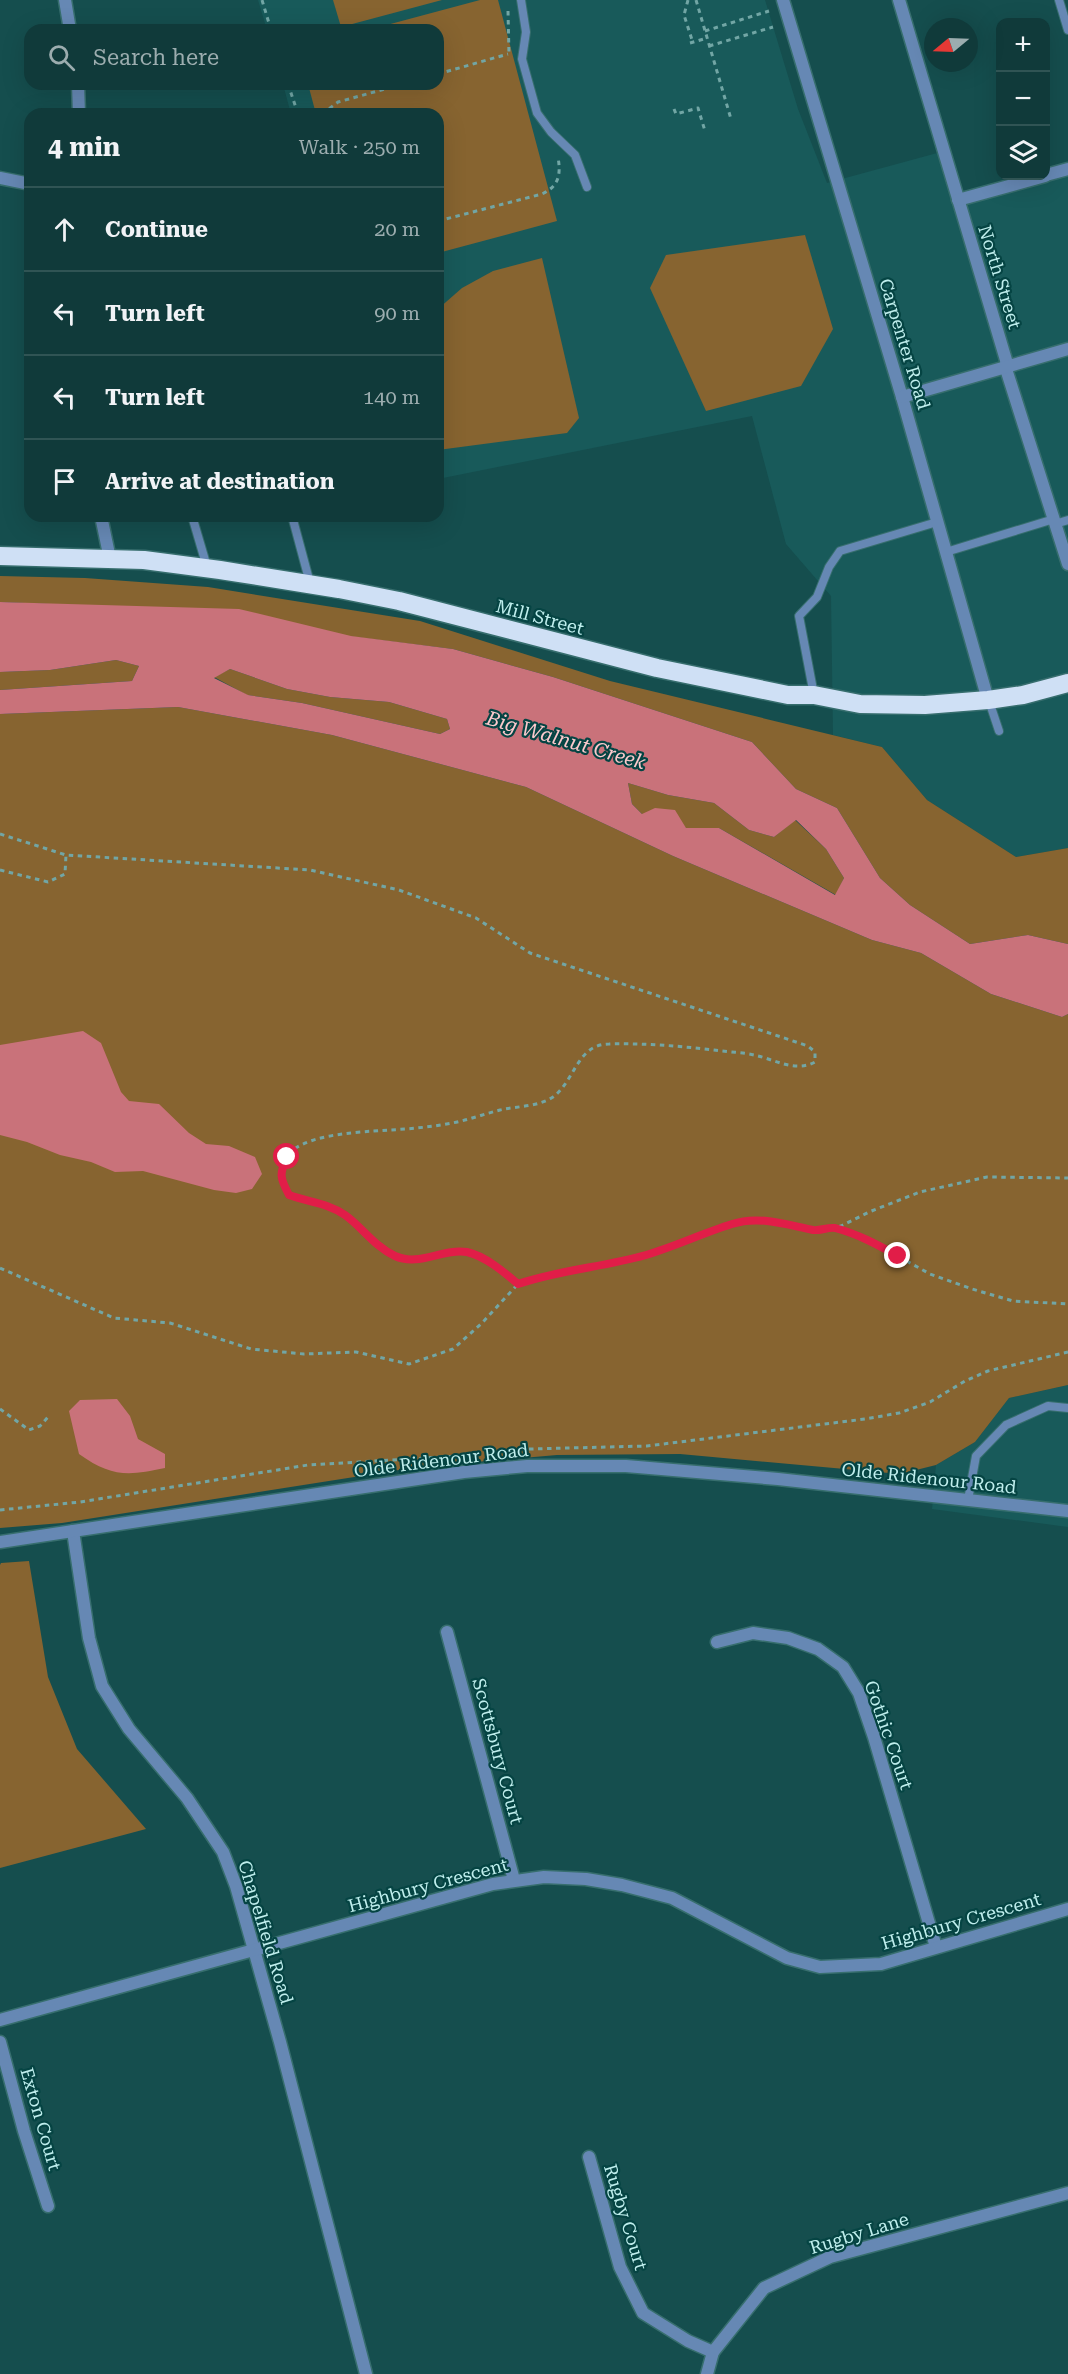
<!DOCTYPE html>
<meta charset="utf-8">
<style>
:root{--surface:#103a3a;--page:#194142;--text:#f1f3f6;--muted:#9cadaf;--line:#305454}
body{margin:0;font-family:"Roboto Serif",serif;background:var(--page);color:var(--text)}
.controls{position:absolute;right:18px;top:18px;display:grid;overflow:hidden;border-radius:12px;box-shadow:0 6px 24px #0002}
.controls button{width:54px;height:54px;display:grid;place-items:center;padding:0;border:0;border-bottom:2px solid var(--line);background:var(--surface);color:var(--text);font:30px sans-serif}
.compass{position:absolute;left:924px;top:18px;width:54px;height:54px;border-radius:50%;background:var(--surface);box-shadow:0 6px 24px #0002;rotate:251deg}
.stop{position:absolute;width:18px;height:18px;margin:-14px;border:4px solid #e11d48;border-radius:50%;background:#fff}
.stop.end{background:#e11d48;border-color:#fff;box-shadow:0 2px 6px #0008}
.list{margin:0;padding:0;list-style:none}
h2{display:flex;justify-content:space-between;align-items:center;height:78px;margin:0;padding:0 24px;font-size:26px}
h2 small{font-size:20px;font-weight:400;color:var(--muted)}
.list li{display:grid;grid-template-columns:39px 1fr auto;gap:18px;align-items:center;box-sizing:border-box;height:84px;padding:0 24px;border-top:2px solid var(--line)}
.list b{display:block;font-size:22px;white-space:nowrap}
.list em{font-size:20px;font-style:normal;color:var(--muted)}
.icon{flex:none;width:33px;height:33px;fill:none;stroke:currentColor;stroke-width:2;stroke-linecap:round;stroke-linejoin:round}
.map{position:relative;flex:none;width:1068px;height:2374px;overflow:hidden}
.search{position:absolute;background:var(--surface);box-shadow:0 6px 24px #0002;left:24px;top:24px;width:420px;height:66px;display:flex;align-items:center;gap:15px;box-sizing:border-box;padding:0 21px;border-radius:18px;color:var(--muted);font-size:22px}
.panel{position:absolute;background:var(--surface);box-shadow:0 6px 24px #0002;left:24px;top:108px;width:420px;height:414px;border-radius:18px}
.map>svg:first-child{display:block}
.built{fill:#185a5a}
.green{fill:#876430}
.water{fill:#c9727a;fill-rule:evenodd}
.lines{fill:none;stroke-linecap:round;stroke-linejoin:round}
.lane-casing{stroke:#376e6e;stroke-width:10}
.street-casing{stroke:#376e6e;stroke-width:15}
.highway-casing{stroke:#376e6e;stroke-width:21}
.path{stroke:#72a6a5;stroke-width:3;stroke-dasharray:4.5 4.5;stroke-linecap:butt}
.lane{stroke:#6688b4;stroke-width:8}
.street{stroke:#6688b4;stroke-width:12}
.highway{stroke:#cfe0f5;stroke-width:18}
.route{stroke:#e11d48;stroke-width:8}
.labels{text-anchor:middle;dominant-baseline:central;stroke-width:4.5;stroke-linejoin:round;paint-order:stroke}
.street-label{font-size:18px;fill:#bfeeed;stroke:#054443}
.water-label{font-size:20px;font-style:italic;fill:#fccacd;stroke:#054443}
</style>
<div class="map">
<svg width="1068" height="2374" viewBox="0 0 1068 2374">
<rect width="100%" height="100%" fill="#154e4e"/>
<g class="built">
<polygon points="258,0 765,0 798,109 827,183 941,152 954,201 1068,168 1068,848 1016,857 927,800 882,747 833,735 831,596 786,544 752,416 438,479 438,114 291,114 283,84 438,84 438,30 267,30"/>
<polygon points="1068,1385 1068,1527 932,1509 936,1465 975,1442 1009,1398"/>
</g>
<g class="green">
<polygon points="333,0 442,0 341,27"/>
<polygon points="480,0 498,0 557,221 438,253 438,114 316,114 308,84 438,84 438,30 368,30"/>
<polygon points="805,235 833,329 801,386 706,411 650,288 666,255"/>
<polygon points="542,258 579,418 567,433 438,450 438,309 462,288 493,271"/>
<polygon points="0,576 85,578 208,587 420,621 610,681 882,747 927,800 1016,857 1068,848 1068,944 1028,935 970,944 910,905 880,878 837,808 796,789 752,742 553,677 453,649 99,606 0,602"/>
<polygon points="116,660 139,666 132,681 0,690 0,672 50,670"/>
<polygon points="230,669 287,689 330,697 389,702 447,719 450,729 440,734 302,703 247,695 214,677"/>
<polygon points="178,707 332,735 526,787 673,856 872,940 921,953 991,994 1062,1017 1068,1014 1068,1385 1009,1398 975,1442 936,1465 900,1474 680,1454 557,1455 418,1467 62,1523 0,1528 0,714"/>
<polygon points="628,783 668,795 714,803 749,830 774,837 795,820 826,849 844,878 836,895 719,828 686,828 642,814 632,804"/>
<polygon points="29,1561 48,1677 77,1749 146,1829 0,1868 0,1565 1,1563"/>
</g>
<g class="water">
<path d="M 0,602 L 239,609 L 351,636 L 453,649 L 553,677 L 752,742 L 796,789 L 837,808 L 880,878 L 910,905 L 970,944 L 1028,935 L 1068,944 L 1068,1014 L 1062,1017 L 991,994 L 921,953 L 872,940 L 673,856 L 526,787 L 332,735 L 178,707 L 0,714 L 0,690 L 132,681 L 139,666 L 116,660 L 50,670 L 0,672 ZM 230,669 L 287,689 L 330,697 L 389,702 L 447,719 L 450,729 L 440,734 L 302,703 L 248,695 L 214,678 ZM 628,783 L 668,795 L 714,803 L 749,830 L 774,837 L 796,820 L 826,849 L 844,878 L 835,895 L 719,828 L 686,828 L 675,810 L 655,808 L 642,814 L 632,804 Z"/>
<polygon points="83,1031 101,1043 121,1092 129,1101 159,1104 189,1133 206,1144 229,1146 255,1157 262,1174 252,1189 236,1193 214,1190 143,1171 115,1172 91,1162 60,1155 27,1142 0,1135 0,1045"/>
<path d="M 117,1399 L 130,1416 L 138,1439 L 165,1454 L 165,1468 C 128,1476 111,1477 79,1454 L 69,1411 L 80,1400 Z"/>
</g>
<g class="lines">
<defs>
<g id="lane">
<polyline points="521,0 526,32 522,59 537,113 551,132 575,155 587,187"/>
<polyline points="1059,0 1068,30"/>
<polyline points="192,516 207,567"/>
<polyline points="292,516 310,583"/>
<polyline points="1055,524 1068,520"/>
<polyline points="946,552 1054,519"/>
<polyline points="814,695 799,616 817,597 829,567 840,551 937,522"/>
<polyline points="989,701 999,731"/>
<polyline points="968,1500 976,1456 1006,1425 1048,1406 1068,1408"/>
</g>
<g id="street">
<polyline points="65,0 70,30"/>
<polyline points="783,0 902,397 988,700"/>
<polyline points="899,0 1006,360 1007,372 1068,564"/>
<polyline points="78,84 79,114"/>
<polyline points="1046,175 1068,169"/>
<polyline points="0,178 30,184"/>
<polyline points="958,200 1045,176"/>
<polyline points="902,397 1068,349"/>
<polyline points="101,516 110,559"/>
<polyline points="73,1531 89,1638 102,1686 129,1729 187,1798 223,1852 236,1886 280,2042 366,2374"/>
<polyline points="0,1542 464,1472 527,1466 626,1466 778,1479 1068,1511"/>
<polyline points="447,1632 514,1880"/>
<polyline points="717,1642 753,1633 788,1638 818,1649 843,1667 859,1693 874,1737 936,1947"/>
<polyline points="0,2020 493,1884 544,1877 586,1879 622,1885 672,1898 787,1958 820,1967 881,1964 1068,1909"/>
<polyline points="0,2042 24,2131 48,2206"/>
<polyline points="589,2157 620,2267 643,2313 688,2341 713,2352"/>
<polyline points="707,2374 713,2352 764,2288 830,2257 1068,2193"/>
</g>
<polyline id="highway" points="0,556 144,560 220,570 339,589 399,601 657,668 788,695 814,695 860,704 925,705 988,700 1023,695 1068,683"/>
</defs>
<use href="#lane" class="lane-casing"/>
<use href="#street" class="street-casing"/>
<use href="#highway" class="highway-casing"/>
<g class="path">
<polyline points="262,0 271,30"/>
<polyline points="688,0 684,15 693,43"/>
<polyline points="696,0 731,119"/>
<polyline points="508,11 509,55"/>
<polyline points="705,31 769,11"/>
<polyline points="690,43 707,38"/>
<polyline points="709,46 773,27"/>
<polyline points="438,74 508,54"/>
<polyline points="288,84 298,114"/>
<polyline points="674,109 676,114 698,108 705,131"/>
<polyline points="322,114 338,102 403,84"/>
<path d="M 438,221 L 542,194 C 559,186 561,175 558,157"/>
<path d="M 0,834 L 66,855 L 310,870 L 399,890 L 476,918 L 530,953 L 808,1046 L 815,1052 L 815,1062 C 795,1073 774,1059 754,1055 C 741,1052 727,1052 714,1050 C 679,1046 644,1043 609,1044 C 577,1044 575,1081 553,1097 C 538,1107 517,1106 500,1110 C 484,1114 468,1120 452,1123 C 431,1127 410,1129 389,1130 C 353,1133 254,1133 289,1195 C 308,1202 328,1203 345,1215 C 362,1227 375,1247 395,1256 C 419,1267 442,1248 467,1252 C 486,1256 504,1272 518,1284 L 541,1276 L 645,1255 L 699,1238 L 734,1223 L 759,1220 L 787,1223 L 816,1231 L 841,1226 L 869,1212 L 920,1192 L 987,1177 L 1068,1178"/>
<polyline points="0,870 48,882 65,874 66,855"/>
<polyline points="833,1228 865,1238 930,1274 972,1289 1013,1301 1068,1304"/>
<polyline points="0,1268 114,1318 170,1323 251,1349 304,1354 356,1352 409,1364 453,1349 482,1323 518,1284"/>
<polyline points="0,1409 29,1430 40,1426 48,1417"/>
<polyline points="529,1449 647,1446 865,1419 899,1413 930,1402 965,1381 988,1371 1068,1352"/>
<polyline points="0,1510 80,1502 308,1465 460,1456"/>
</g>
<use href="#lane" class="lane"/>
<use href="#street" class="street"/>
<use href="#highway" class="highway"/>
</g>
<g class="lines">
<path class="route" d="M 287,1157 C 279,1174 280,1178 289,1195 C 308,1202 328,1203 345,1215 C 362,1227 375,1247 395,1256 C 419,1267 442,1248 467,1252 C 485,1256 504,1272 518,1284 C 559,1270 604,1267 646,1255 C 676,1246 703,1233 732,1224 C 759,1215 787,1225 813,1230 C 820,1231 828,1227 835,1228 C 858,1234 878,1245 898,1256"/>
</g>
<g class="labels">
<g class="street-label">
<text transform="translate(1000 277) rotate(73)">North Street</text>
<text transform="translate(905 344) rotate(73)">Carpenter Road</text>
<text transform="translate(540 617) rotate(15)">Mill Street</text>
<text transform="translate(441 1460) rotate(-7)">Olde Ridenour Road</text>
<text transform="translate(929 1478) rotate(6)">Olde Ridenour Road</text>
<text transform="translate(889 1735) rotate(71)">Gothic Court</text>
<text transform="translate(498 1751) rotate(75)">Scottsbury Court</text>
<text transform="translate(428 1885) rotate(-15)">Highbury Crescent</text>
<text transform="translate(961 1921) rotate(-16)">Highbury Crescent</text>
<text transform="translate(266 1932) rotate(73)">Chapelfield Road</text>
<text transform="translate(41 2119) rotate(74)">Exton Court</text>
<text transform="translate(626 2217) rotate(73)">Rugby Court</text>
<text transform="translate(859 2233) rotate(-17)">Rugby Lane</text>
</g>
<g class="water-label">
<text transform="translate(566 740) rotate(16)">Big Walnut Creek</text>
</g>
</g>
</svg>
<div class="controls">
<button>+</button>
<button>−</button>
<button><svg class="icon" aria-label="layers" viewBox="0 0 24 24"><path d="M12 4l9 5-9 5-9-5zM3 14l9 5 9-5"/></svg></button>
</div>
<svg class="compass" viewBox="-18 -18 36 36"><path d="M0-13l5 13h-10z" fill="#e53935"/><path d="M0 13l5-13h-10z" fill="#9cadaf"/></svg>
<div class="stop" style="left:287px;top:1157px"></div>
<div class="stop end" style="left:898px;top:1256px"></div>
<div class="search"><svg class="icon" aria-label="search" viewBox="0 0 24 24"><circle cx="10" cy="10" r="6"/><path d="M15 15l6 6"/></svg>Search here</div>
<section class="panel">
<h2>4 min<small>Walk · 250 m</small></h2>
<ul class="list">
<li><svg class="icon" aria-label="ahead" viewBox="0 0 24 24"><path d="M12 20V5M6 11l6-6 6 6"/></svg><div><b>Continue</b></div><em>20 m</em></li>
<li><svg class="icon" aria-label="left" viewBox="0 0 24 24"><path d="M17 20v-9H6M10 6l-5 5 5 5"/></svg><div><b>Turn left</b></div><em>90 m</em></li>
<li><svg class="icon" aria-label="left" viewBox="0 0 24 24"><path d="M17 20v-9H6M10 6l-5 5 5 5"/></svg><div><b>Turn left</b></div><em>140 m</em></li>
<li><svg class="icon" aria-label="arrive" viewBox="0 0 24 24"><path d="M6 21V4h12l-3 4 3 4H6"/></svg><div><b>Arrive at destination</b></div></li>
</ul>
</section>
</div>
